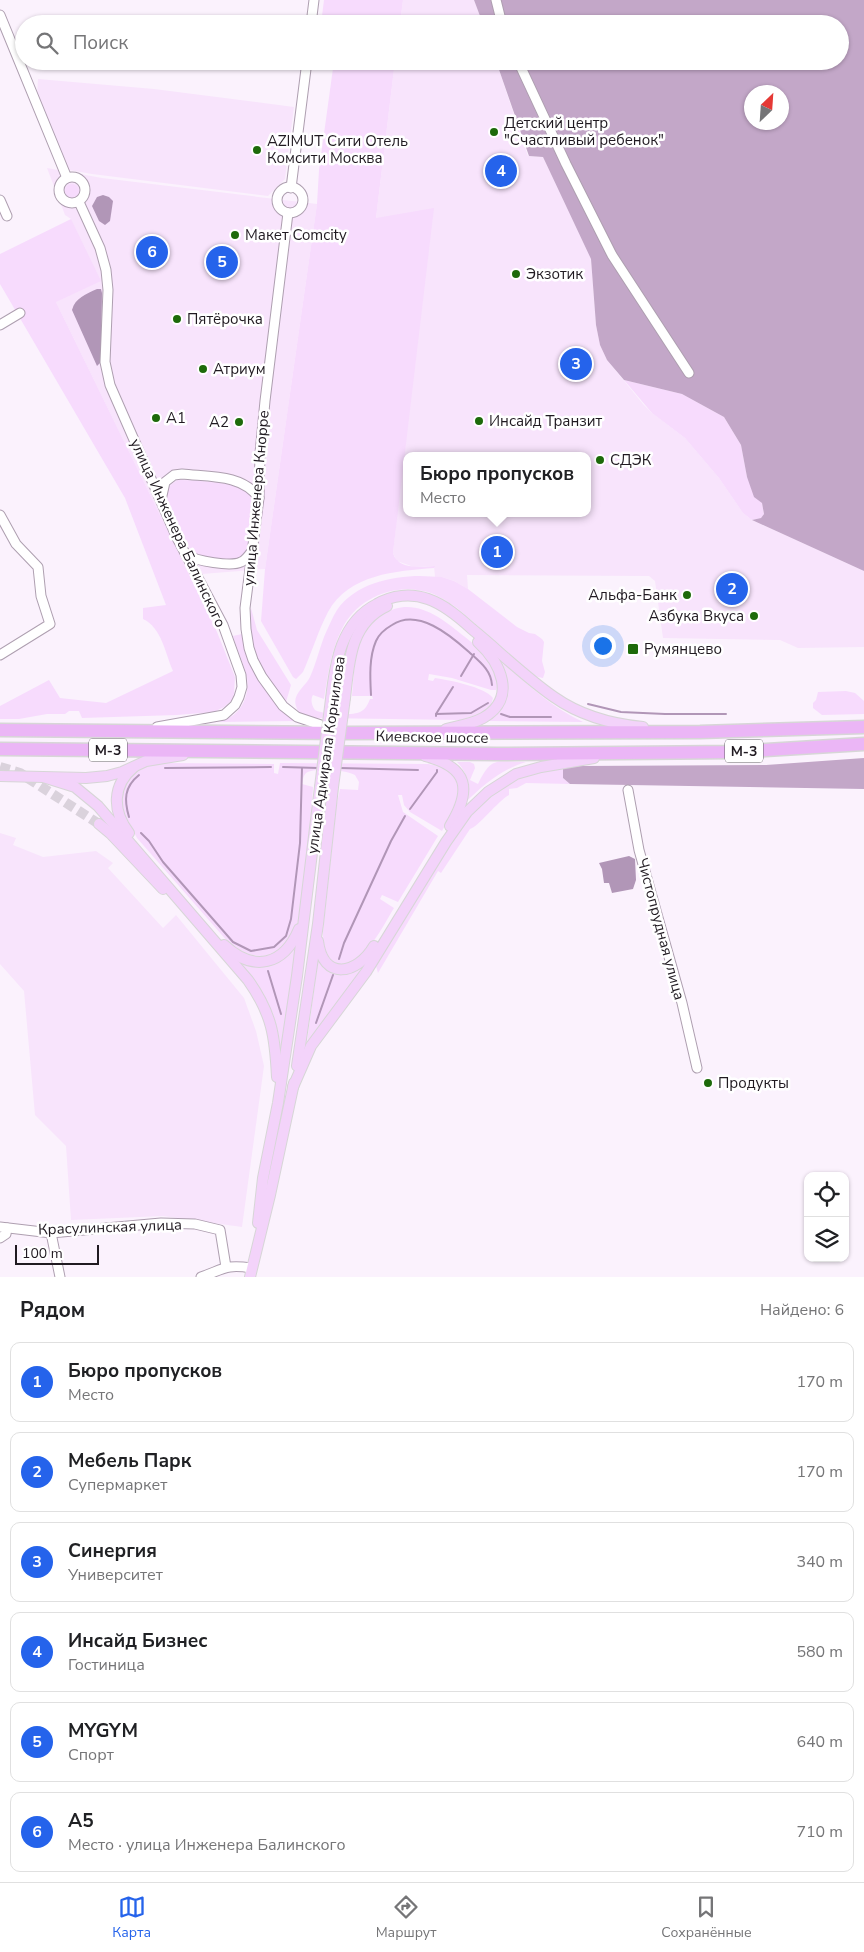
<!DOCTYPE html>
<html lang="ru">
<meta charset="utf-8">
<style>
:root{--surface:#fff;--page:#f2f2f2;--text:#202124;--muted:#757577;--line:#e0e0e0;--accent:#2563eb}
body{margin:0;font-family:"Nunito Sans",sans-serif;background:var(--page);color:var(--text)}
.controls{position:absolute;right:15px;bottom:15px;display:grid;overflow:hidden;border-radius:10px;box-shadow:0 1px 4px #0004}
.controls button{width:45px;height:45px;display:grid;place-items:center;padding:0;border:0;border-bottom:1px solid var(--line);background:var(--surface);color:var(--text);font:25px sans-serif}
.compass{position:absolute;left:744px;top:85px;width:45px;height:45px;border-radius:50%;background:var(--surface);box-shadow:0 1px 4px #0004;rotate:25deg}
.scale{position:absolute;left:15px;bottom:12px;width:84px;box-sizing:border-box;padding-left:5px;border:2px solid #201a21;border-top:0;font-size:14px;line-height:18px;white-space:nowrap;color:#201a21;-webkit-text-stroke:4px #fff;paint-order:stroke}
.you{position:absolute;left:602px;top:645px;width:18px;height:18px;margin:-12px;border:4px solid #fff;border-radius:50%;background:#1a73e8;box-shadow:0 0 0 8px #1a73e833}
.badge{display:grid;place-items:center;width:32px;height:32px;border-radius:50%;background:var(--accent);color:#fff;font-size:16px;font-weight:700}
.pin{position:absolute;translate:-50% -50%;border:2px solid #fff;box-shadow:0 1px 5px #0006}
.popup{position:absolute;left:403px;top:452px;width:188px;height:65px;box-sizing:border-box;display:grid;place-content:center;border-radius:10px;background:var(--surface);filter:drop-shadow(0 1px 4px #0005);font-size:16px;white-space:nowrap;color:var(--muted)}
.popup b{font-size:19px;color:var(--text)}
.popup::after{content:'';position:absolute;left:50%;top:100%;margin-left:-10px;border:10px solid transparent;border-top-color:var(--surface)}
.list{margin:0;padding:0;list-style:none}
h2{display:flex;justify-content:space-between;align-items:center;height:65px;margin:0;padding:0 20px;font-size:21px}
h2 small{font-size:16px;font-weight:400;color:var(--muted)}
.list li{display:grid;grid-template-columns:32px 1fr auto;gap:15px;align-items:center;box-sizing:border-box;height:80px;margin:0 10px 10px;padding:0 10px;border:1px solid var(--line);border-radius:10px}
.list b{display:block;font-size:19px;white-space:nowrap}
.list p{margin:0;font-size:16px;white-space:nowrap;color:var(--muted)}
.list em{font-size:16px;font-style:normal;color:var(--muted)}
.icon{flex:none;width:28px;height:28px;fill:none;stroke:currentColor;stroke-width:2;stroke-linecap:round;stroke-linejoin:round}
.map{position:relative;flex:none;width:864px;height:1277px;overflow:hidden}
.search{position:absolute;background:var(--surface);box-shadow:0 1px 4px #0004;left:15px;right:15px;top:15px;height:55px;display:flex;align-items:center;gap:12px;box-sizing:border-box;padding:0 18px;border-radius:28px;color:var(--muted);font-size:19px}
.sheet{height:605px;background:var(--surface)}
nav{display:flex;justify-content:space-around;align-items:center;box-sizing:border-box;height:70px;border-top:1px solid var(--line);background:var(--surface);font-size:14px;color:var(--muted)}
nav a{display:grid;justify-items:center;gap:2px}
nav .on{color:var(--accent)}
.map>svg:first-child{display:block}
.built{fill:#f8e4fc;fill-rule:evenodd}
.green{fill:#f7dbfd}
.forest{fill:#c3a7c8;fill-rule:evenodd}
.water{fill:#b196b7}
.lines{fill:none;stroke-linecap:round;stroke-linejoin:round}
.stream{stroke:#b196b7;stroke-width:2}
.major-tunnel{stroke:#dad2dc;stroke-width:10;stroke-dasharray:10 5;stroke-linecap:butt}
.minor-casing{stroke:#ae9fb0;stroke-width:11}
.major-casing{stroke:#d7d6d7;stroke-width:12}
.highway-casing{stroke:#d7d6d7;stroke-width:15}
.minor{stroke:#fff;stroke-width:9}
.major{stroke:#f3d3fa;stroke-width:10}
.highway{stroke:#ebb6f6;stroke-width:12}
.major-bridge-casing{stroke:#d7d6d7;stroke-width:12;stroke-linecap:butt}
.major-bridge{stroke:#f3d3fa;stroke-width:10}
.poi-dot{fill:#1d6a0a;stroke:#fff;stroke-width:2}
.labels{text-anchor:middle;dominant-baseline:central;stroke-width:5;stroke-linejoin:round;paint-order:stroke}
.shield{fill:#fff;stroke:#635f64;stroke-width:1}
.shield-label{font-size:14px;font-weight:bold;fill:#201a21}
.poi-label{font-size:15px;fill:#201a21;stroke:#fff;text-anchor:start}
.street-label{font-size:15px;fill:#201a21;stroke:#fff}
</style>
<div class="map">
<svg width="864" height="1277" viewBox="0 0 864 1277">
<rect width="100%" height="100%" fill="#fbf2fd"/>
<g class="built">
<polygon points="403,0 474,0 483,24 400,24"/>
<path d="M 395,61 L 496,61 L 528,156 L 543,157 L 591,259 L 596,325 L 600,345 L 607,360 L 643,404 L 652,413 L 685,438 L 719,478 L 743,513 L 752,520 L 864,571 L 864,647 L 798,648 L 780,640 L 663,638 L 655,581 L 649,576 L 467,575 L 468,589 L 454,581 L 442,577 L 435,577 L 434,566 L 414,567 L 397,561 L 393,553 L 396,525 L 376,218 ZM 407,456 L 587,456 L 587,513 L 407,513 Z"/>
<polygon points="38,79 154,89 294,107 285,179 268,196 92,174 69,170 37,97"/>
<polygon points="47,168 102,178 317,204 265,569 189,575 56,302 71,219 65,215"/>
<polygon points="0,833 16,838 13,845 43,857 96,851 113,863 108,868 163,928 176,915 244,998 256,1031 264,1066 242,1227 163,1216 71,1220 66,1146 35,1115 24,991 0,964"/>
</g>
<g class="green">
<polygon points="324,0 403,0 400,24 321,24"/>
<path d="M 334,61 L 395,61 L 376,218 L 434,208 L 393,553 C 398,570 421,567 435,566 L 434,568 C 396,571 349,574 328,612 C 318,631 312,652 303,672 L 296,679 L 293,677 L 261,621 L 265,569 L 317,204 L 319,170 Z"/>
<circle cx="72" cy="191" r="7"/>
<path d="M 71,219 L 101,281 L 56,302 L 217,632 L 235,677 L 234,694 L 231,701 L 224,707 L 214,712 L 177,715 L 82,718 L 79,711 L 69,711 L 65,714 L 47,714 L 19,719 L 0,719 L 0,706 L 49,680 L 60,698 L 106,703 L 173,671 C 165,653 162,628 143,619 L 143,608 L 166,605 L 125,498 L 0,284 L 0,254 Z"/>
<polygon points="624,380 682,394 724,417 741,445 747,477 762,503 764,514 761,518 752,520 743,513 719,478 685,438 652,413"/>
<path d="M 178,480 C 191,480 231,483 242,488 C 249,491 252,496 255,503 L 250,547 L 238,561 L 200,558 L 192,552 L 167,504 L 165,500 L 168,487 Z"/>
<path d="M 420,576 L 442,577 L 454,581 L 468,589 L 517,627 L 529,633 L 535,634 L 542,639 L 544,642 L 542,661 L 545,672 L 543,678 L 538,677 L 533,674 L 457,608 C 446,601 436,593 423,591 C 391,584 356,600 342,629 C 331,650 328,675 324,699 L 313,695 C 310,700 312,706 315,710 C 322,714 352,716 360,712 C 366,709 368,704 370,699 L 373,699 L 372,696 L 352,696 C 354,675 354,651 364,632 C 368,624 375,619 383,614 C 414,595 442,618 465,637 C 475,645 485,653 492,664 C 496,670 497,679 498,686 L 496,690 L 491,690 L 452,678 L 429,674 L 428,680 L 433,681 L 435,678 C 449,680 485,687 493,698 L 491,705 L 482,713 L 461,720 L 318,718 L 317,720 C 309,717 298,716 296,706 C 292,694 305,687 310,677 C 316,664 319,650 324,637 C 328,628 332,618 337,610 C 355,584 391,576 420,576 Z"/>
<path d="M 251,608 L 257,630 L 291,685 L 286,702 C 281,698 276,690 272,684 C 254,660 249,637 251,608 Z"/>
<path d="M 242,634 C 249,674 271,692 297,721 L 218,722 C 239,718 250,698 247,678 C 244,664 237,650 233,636 Z"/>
<path d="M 502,662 C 527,684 551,707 583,722 L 487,721 C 507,706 512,684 502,662 Z"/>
<polygon points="846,691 855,693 864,701 864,714 822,715 813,708 813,703 816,700 818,692"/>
<path d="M 457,762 L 470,762 L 474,764 L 475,768 L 470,780 L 478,784 C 492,755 497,762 526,762 C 502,769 483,785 465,803 C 471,788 468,773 457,762 Z"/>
<path d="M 166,763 L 274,764 L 274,773 L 278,774 L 280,763 L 428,764 C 475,771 458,803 442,831 L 410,812 L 404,805 L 402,795 L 398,795 L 403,812 L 438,836 L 398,902 L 382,895 L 380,899 L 394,908 C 384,924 360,974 336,963 C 324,958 323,943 323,932 L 336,808 L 340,789 L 358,790 L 359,782 L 355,775 C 347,770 314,767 306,773 C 303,776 303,780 302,784 L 313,787 C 312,811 309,835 306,860 C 304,880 304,902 298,921 C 288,959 257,966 228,942 L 137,838 L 120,806 L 123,785 L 134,773 L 147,766 Z"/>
<path d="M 563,768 L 563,778 L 570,784 L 526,783 L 517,788 L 509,789 L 509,795 C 498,801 478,827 470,829 L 441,873 L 438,871 L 378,973 L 376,966 C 392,940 408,915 423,888 C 443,856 460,821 489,796 C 510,778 537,772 563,768 Z"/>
<path d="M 295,948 L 296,948 L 281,1049 C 276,1012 263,987 238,960 C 262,962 277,969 295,948 Z"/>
<polygon points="318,960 338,974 347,974 362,969 307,1042"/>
</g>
<g class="forest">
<path d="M 474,0 L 864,0 L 864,571 L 752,520 L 761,518 L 764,514 L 762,503 L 754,497 L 747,477 L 741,445 L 724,417 L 682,394 L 624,380 L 607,360 L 600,345 L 596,325 L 591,259 L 543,157 L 529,156 L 496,61 L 840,61 L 840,24 L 483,24 ZM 752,92 L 782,92 L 782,122 L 752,122 Z"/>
<polygon points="864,758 864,789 570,784 563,778 563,768 580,766 766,765"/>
</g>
<g class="water">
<polygon points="103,195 109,197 113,201 110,221 105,225 99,221 92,206 97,197"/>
<path d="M 97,289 L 101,289 L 102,293 L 101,362 L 97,366 L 72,310 C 75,298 86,294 97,289 Z"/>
<polygon points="629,856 635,859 636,880 633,889 612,893 609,883 604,883 602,869 599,863"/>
</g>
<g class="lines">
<g class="stream">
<polyline points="461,676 474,654"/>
<path d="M 371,695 C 370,677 369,657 376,641 C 379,634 385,629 392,625 C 418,608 450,635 469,652 C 480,662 491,670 492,685"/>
<polyline points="588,704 621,712 665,714 726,714"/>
<polyline points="436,714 453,687"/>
<polyline points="501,714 510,717 551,717"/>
<polyline points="436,716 436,714 471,713 488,703"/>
<polyline points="283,767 318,768"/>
<polyline points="165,768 271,767"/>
<polyline points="340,768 418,770"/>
<polyline points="410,809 437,772 437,770"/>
<path d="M 129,817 C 124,800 124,787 139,775"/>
<polyline points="141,833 149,841 163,862 233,942 251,951 274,947 286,936 291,919 300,843 302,768"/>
<polyline points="339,959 344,943 391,841 405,816"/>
<polyline points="268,971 281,1014"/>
<polyline points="316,1023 333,975"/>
</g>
<polyline class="major-tunnel" points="0,767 20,773 99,824"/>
<defs>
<g id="minor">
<polyline points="496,0 502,24"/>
<polyline points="0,15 67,178"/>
<polyline points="311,24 314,0"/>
<polyline points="518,61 566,164 612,255 689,373"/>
<circle cx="72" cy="190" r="13"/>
<circle cx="290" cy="200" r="13"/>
<polyline points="291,188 307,61"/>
<polyline points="0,200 7,216"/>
<polyline points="79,202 100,248 106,270 108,290 105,362 110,385 177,538 223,625 241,675 242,687 239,697 235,705 224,715 157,727"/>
<polyline points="288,213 265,401 260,453 259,498 245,608 246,629 249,648 253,660 262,677 283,706 297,717 333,729"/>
<polyline points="0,325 20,313"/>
<path d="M 161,500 L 165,482 L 174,475 L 182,474 C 209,477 242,474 259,498"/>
<polyline points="0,515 16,544 38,567 41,596 50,624 0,655"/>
<path d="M 187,555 C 196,561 231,567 241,562 C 246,560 249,555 252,551"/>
<polyline points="628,790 639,850 682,1003 697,1068"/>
<polyline points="0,1227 51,1233 161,1223 195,1224 220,1230 226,1267"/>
<polyline points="51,1233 60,1277"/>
<polyline points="0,1238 6,1234 7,1228"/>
<path d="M 201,1277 C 224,1269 226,1264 251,1268"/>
</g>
<g id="major">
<path d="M 345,698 C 349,662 350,623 387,606"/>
<path d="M 331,699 C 335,663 341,622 377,604 C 392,595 411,593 428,599 C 445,605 459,617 472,629 C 499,651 525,677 554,697 C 581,716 611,724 643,727"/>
<path d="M 446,729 C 459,726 472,724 483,718 C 518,698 500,662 478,642"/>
<path d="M 425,756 C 469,767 472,790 450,826"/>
<polyline points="0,776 86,778 107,776 122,772 146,761 183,755"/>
<path d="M 43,777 L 75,787 L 98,806 L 248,980 C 272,1014 275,1036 277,1077"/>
<polyline points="99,824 111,834 163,889"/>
<path d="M 129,833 C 112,811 112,785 134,767"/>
<path d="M 318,941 C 323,981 357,975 374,946"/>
<path d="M 224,945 C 254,973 284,965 299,929"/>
<polyline points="297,1066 318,924 333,787"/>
<polyline points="293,1087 311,1046 366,972 446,842 467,812 488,792 516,774 541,767 594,758"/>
<polyline points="258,1223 263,1178 278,1103 297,976 320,787"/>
<polyline points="250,1277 270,1195 294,1083"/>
</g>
<g id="highway">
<polyline points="0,730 346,733 700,732 864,727"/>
<polyline points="0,749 497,754 735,752 864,744"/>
</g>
</defs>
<use href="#minor" class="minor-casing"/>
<use href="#major" class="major-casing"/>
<use href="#highway" class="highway-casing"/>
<use href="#minor" class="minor"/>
<use href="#major" class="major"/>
<use href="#highway" class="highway"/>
<defs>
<g id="major-bridge">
<polyline points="320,787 331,699"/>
<polyline points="333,787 345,698"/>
</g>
</defs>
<use href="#major-bridge" class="major-bridge-casing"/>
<use href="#major-bridge" class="major-bridge"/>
</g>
<g class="poi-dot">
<circle cx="494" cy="132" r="5"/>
<circle cx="257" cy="150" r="5"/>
<circle cx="235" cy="235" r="5"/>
<circle cx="516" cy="274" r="5"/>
<circle cx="177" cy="319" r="5"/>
<circle cx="203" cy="369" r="5"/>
<circle cx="156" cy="418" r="5"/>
<circle cx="479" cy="421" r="5"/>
<circle cx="239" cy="422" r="5"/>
<circle cx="600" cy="460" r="5"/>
<circle cx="687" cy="595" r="5"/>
<circle cx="754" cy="616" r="5"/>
<rect x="627" y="643" width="12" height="12" rx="2.5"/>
<circle cx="708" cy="1083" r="5"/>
</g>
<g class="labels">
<g class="shield">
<rect x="89" y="738.5" width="38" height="23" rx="4"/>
<rect x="725" y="739.5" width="38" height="23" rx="4"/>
</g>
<g class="shield-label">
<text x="108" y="750">М-3</text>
<text x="744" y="751">М-3</text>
</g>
<g class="poi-label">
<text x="504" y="123">Детский центр<tspan x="504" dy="17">"Счастливый ребенок"</tspan></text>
<text x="267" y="141">AZIMUT Сити Отель<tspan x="267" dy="17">Комсити Москва</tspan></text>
<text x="245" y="235">Макет Comcity</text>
<text x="526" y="274">Экзотик</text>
<text x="187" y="319">Пятёрочка</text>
<text x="213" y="369">Атриум</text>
<text x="166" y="418">А1</text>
<text x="489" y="421">Инсайд Транзит</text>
<text x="229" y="422" text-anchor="end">А2</text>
<text x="610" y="460">СДЭК</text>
<text x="677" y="595" text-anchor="end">Альфа-Банк</text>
<text x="744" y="616" text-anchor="end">Азбука Вкуса</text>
<text x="644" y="649">Румянцево</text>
<text x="718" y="1083">Продукты</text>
</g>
<g class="street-label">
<text transform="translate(256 498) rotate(-85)">улица Инженера Кнорре</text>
<text transform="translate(178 533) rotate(65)">улица Инженера Балинского</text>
<text transform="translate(432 737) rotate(1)">Киевское шоссе</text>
<text transform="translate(326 755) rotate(-82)">улица Адмирала Корнилова</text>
<text transform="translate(661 929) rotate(75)">Чистопрудная улица</text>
<text transform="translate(110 1227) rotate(-2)">Красулинская улица</text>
</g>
</g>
</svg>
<div class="controls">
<button><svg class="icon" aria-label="locate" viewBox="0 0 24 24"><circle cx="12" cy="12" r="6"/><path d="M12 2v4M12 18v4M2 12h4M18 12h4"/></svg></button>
<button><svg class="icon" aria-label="layers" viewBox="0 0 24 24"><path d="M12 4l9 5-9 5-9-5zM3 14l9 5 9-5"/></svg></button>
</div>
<svg class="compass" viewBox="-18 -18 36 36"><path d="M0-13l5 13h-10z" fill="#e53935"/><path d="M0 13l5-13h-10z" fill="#757577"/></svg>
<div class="scale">100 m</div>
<div class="you"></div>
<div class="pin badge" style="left:497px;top:552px">1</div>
<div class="popup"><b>Бюро пропусков</b>Место</div>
<div class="pin badge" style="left:732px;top:589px">2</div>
<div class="pin badge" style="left:576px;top:364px">3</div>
<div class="pin badge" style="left:501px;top:171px">4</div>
<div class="pin badge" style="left:222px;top:262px">5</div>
<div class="pin badge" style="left:152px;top:252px">6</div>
<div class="search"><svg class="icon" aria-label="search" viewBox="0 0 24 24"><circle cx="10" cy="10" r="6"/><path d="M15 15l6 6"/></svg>Поиск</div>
</div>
<section class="sheet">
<h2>Рядом<small>Найдено: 6</small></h2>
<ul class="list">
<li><span class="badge">1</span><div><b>Бюро пропусков</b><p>Место</p></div><em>170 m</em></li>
<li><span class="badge">2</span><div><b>Мебель Парк</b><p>Супермаркет</p></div><em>170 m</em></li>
<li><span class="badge">3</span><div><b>Синергия</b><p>Университет</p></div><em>340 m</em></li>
<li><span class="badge">4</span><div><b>Инсайд Бизнес</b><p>Гостиница</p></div><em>580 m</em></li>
<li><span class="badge">5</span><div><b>MYGYM</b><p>Спорт</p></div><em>640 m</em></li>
<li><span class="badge">6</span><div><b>А5</b><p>Место · улица Инженера Балинского</p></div><em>710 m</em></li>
</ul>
</section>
<nav>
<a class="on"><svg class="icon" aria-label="map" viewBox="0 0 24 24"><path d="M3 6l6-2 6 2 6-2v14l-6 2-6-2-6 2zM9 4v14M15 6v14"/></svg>Карта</a>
<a><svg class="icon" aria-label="directions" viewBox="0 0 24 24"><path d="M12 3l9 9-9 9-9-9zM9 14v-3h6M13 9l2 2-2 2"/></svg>Маршрут</a>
<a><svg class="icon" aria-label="saved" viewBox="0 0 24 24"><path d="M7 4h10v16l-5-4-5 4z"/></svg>Сохранённые</a>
</nav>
